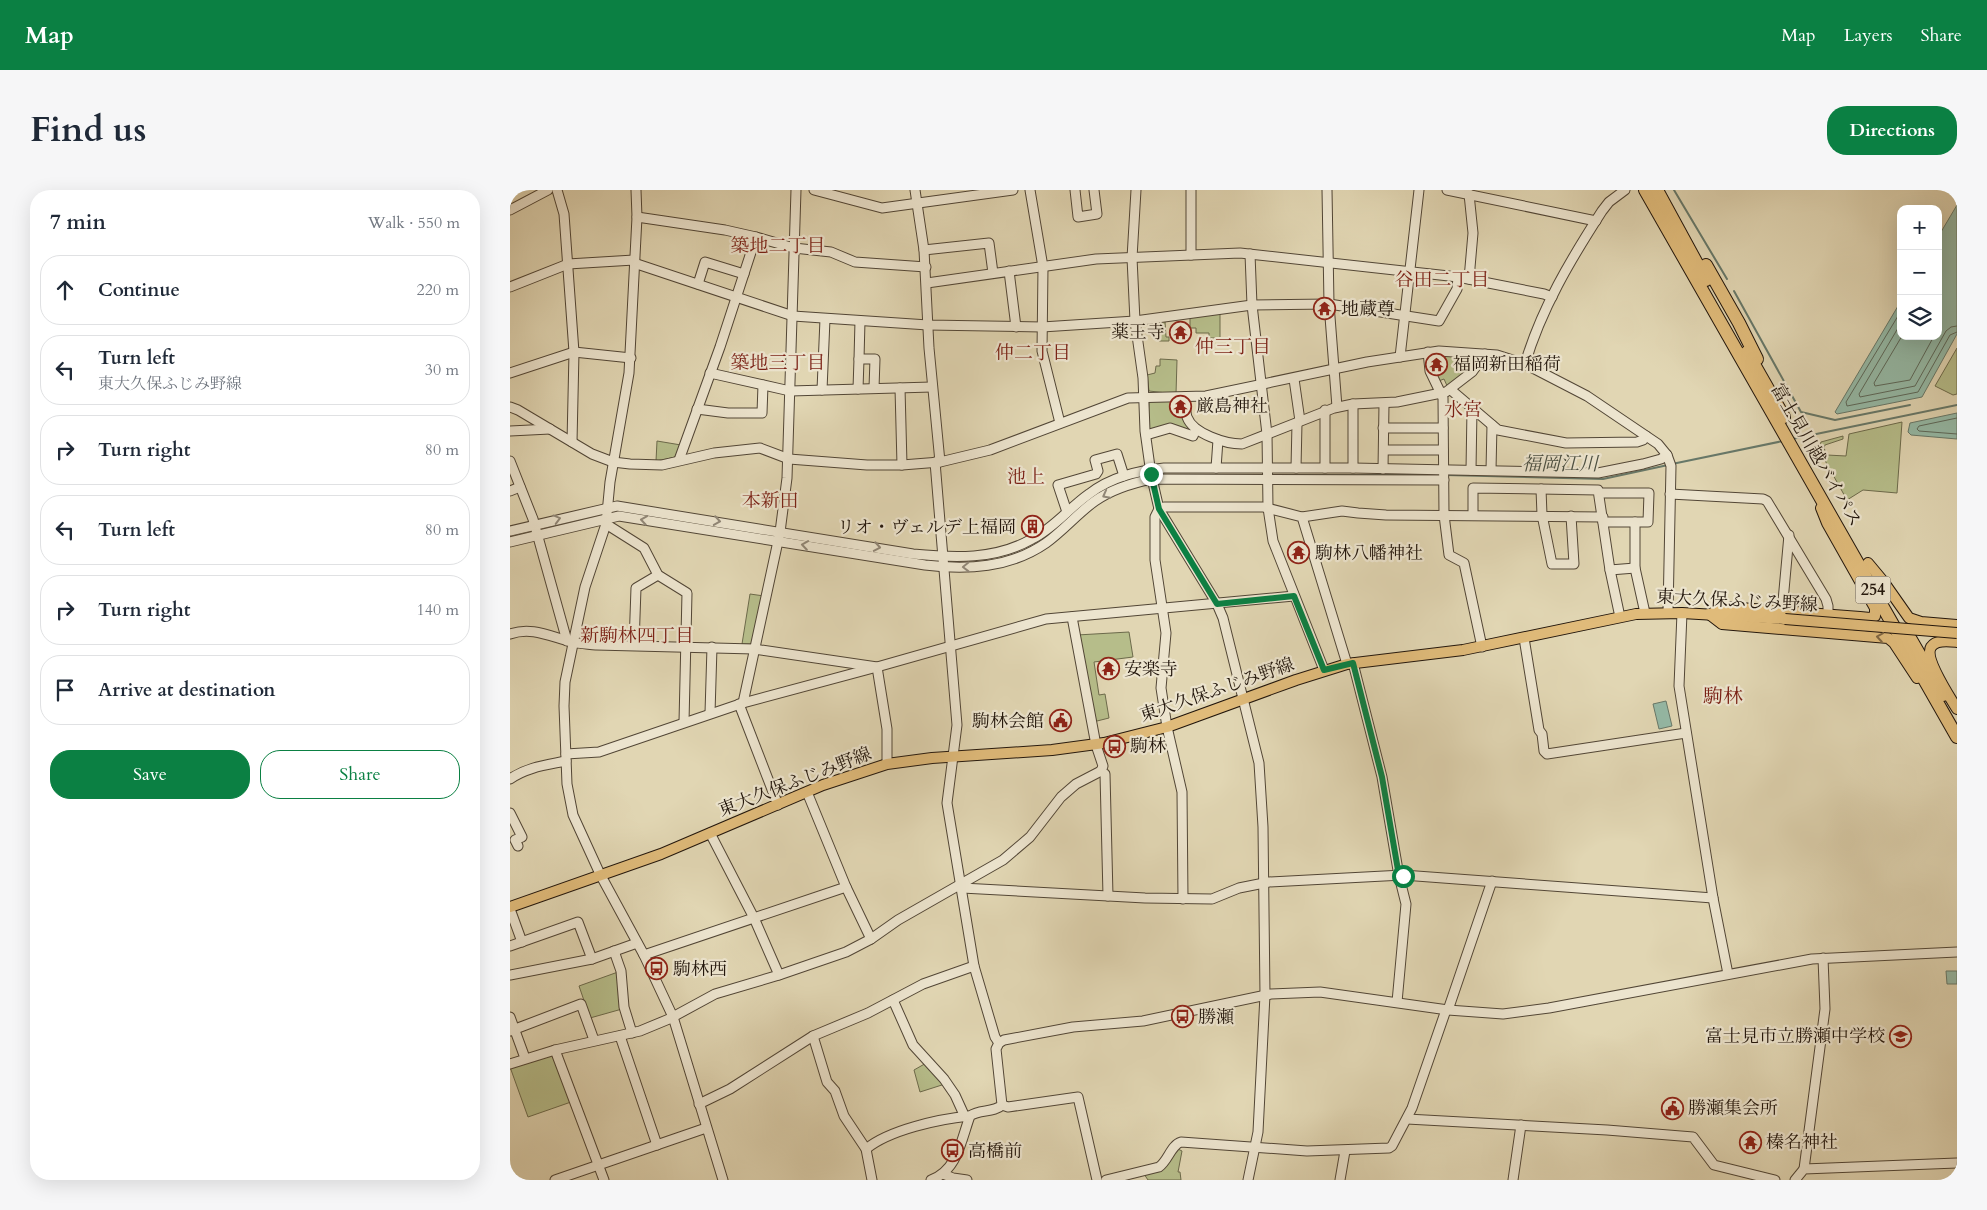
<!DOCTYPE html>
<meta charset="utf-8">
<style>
:root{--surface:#fff;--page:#f6f6f7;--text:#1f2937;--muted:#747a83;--line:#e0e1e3;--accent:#0b8043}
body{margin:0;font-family:Cardo,"Noto Serif JP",serif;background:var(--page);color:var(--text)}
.controls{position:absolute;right:15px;top:15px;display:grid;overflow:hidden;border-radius:10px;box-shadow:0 5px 20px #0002}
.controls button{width:45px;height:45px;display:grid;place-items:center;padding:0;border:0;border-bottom:1px solid var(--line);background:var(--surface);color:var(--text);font:25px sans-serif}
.stop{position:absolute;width:15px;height:15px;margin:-11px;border:4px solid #0b8043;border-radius:50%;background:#fff}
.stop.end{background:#0b8043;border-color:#fff;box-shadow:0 1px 5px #0008}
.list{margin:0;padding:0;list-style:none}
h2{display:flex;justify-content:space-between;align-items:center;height:65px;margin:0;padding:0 20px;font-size:21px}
h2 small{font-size:16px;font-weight:400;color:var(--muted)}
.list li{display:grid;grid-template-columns:32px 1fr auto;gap:15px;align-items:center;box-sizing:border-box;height:70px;margin:0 10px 10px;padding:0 10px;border:1px solid var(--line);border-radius:20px}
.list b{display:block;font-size:19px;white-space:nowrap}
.list p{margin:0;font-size:16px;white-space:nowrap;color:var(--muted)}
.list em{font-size:16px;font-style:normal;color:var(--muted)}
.actions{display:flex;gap:10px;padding:15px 20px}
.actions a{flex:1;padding:11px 0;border:1px solid var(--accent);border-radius:20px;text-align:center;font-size:18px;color:var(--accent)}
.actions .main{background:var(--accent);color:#fff}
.icon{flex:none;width:28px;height:28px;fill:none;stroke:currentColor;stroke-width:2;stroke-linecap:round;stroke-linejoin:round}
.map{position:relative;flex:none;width:1447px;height:990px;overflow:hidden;border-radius:20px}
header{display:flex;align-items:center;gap:30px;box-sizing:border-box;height:70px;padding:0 25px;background:var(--accent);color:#fff}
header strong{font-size:24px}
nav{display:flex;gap:28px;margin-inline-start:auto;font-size:18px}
.intro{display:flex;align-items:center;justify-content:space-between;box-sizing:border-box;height:120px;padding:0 30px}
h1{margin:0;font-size:35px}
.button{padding:12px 22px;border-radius:20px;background:var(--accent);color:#fff;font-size:18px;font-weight:700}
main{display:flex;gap:30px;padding:0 30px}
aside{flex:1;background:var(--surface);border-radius:20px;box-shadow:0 5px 20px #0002}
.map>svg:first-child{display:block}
.green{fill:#b6bd8a;stroke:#6c6a4b}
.water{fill:#95baa7;stroke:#677869}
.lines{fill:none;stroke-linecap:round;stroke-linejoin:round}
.shore{stroke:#5c685a;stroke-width:1}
.stream{stroke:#677869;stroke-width:2}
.minor-casing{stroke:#524636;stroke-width:11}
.major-casing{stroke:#22160c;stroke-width:12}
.highway-casing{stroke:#22160c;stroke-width:14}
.minor{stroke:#ece4ce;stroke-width:9}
.major{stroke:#e0bb7a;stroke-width:10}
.highway{stroke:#e0bb7a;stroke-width:12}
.major-bridge-casing{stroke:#22160c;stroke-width:12;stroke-linecap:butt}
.major-bridge{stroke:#e0bb7a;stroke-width:10}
.oneway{stroke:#918777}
.oneway2{stroke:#816843}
.route{stroke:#0b8043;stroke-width:6}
.labels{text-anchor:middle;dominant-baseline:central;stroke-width:4.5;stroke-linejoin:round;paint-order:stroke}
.shield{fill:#ece4ce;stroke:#5f5446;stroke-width:1}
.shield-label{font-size:16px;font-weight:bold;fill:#22160c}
.poi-label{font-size:18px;fill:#22160c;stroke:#ece4ce;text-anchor:start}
.street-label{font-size:18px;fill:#22160c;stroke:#ece4ce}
.neighbourhood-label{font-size:19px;fill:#7a1f14;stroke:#ece4ce}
.water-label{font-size:19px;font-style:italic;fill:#4a4f42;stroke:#ece4ce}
.quarter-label{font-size:20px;fill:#7a1f14;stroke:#ece4ce}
</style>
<header>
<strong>Map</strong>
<nav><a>Map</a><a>Layers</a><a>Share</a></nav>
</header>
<div class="intro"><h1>Find us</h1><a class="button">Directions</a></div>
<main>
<aside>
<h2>7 min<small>Walk · 550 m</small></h2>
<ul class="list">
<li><svg class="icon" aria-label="ahead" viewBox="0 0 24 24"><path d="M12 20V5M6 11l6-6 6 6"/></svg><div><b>Continue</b></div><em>220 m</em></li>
<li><svg class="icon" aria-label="left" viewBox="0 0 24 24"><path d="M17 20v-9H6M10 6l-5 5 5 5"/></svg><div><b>Turn left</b><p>東大久保ふじみ野線</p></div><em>30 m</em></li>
<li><svg class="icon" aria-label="right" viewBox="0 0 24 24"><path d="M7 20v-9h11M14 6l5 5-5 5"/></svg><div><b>Turn right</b></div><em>80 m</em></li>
<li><svg class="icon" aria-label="left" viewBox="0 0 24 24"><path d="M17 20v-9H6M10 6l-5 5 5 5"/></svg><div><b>Turn left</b></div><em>80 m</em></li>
<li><svg class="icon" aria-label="right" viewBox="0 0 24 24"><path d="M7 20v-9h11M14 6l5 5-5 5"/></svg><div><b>Turn right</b></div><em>140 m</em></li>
<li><svg class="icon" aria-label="arrive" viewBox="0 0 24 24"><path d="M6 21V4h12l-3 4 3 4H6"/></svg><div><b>Arrive at destination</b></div></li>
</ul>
<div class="actions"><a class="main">Save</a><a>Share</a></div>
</aside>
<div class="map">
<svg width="1447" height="990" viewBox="0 0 1447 990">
<rect width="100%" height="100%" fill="#e1d6b3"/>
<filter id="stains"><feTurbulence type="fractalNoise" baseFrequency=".004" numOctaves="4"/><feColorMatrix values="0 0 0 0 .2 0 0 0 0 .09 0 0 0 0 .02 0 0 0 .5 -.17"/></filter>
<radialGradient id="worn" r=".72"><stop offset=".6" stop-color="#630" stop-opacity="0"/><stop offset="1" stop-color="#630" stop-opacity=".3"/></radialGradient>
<g class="green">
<polygon points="710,121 710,148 699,148 699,143 686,143 686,138 680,138 680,125"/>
<polygon points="649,129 659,130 655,132 656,147 659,147 659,151 649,151"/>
<polygon points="1447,158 1447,204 1443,205 1425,196"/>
<polygon points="924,165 966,168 966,170 938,198 934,189 926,192 920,167"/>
<polygon points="650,169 667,170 666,204 639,201 637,185 645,183 646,176 650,176"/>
<polygon points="642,210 674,212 683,242 638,241 639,213"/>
<polygon points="1392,232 1387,303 1353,300 1337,310 1308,258 1311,252 1333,246 1333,249 1315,255 1314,258 1317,265 1336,266 1339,244"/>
<polygon points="147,251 171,255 165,267 146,271"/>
<polygon points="240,404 254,406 242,454 232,454"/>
<polygon points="619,442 623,467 584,472 589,505 595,504 599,528 583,532 567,445"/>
<polygon points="108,782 112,819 80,828 69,796"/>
<polygon points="41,864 43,866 61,912 18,927 0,877"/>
<polygon points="418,872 435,894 410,902 404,880"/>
<polygon points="666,958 672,961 668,982 670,982 671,990 638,990 634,984"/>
</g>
<g class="water">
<polygon points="1447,15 1447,144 1412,207 1327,224 1325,222 1391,111 1391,146 1428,146 1428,47"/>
<polygon points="1447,223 1447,249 1401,245 1398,242 1400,233"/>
<polygon points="1156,511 1162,536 1149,539 1143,514"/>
<polygon points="1436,781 1447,781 1447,794 1437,794"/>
</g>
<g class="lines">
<g class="shore">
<polyline points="1391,121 1336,212 1337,216 1408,202 1440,145 1447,142"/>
<polyline points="1391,133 1349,204 1350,207 1405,196 1436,141 1441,137 1447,136"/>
<polyline points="1392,146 1364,193 1365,196 1400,190 1424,146"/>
<polyline points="1447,228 1409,236 1407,239 1409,241 1447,244"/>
</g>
<g class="stream">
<polyline points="1164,0 1217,89"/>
<polyline points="1224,101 1291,222 1325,230 1400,215"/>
<polyline points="1282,249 1447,215"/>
<polyline points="1162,274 1273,251"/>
<polyline points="647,285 754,285"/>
<polyline points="762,285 932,285"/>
<polyline points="936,285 1093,289 1158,275"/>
</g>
<defs>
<g id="minor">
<polyline points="47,0 54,24 64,162 62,252"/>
<polyline points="126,0 127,27 119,183 100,292 96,334 75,397 55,492 54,516 57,594 63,625 90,684 134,765 163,827 213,990"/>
<polyline points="304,0 372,18 503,0"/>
<polyline points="405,0 414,60 419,158 430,272"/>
<polyline points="520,0 533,77 532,161 550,233"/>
<polyline points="565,0 568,27 587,24 584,0"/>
<polyline points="626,0 622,68 625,131 633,188 635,241 641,284 649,319 707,414 713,428 749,573 753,637 755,805 748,942 738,990"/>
<polyline points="681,0 681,65"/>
<polyline points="817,0 819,114 827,217"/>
<polyline points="937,0 1086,31"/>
<polyline points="959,4 963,43 959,89"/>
<polyline points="0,20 38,0"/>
<polyline points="127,27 215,40 246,47 284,58 321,62 345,72 416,77"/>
<polyline points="414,60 479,53 483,83"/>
<polyline points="740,64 742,115 757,244 758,318 763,351 814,480"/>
<polyline points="124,73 283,126 418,135 532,137 625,131 742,115 819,114 929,131 947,99 948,87"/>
<polyline points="499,81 506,137"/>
<polyline points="417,93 586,69 730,63 948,87 1034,104 1042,107"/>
<polyline points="188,94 195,72 234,84"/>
<polyline points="0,97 58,74 124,70"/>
<polyline points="350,131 349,169 365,169 364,198"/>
<polyline points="918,162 920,181 933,208 934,325 939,365 954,373 972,457"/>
<polyline points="890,167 909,0"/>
<path d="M 1015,174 C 1031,119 1061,69 1092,21 L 1099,12 L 1115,0"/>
<polyline points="0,183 64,162 121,168"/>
<polyline points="200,183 280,201 422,197"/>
<polyline points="784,189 790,231"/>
<polyline points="390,198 392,275"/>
<polyline points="348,199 349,169"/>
<polyline points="312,200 315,129"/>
<polyline points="941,200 988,240 1056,253 1127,252 1133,250 1136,246"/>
<path d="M 675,207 C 676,213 675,221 677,227 C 683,244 716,254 732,254 L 824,218 L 843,214 L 887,212 L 936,202 L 962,182 L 975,164"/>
<polyline points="843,214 843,278"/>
<polyline points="0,217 8,220 82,264 103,272 120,274 152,275 204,263 250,258 279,269 357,275 392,275 430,272 480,260 618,208 696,206 857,172 929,161 987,165 1015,174 1077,206 1148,254 1157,265 1161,276 1158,422"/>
<polyline points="187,219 218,223 252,223 253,195"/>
<polyline points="873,238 933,238"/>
<polyline points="0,241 40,239"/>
<polyline points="636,245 660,238 683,246 686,239"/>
<polyline points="874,260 933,260"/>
<polyline points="169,270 210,157 246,47"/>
<polyline points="0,271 23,329 57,451"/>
<polyline points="425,272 447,535 437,613 464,776 485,847 489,853"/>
<polyline points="706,278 708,250"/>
<polyline points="786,278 787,233"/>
<polyline points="815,278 815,220"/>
<polyline points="873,279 874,214"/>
<polyline points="961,280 962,219"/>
<polyline points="981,280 982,235"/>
<polyline points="1031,299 1032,325 1042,374 1064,374 1061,326"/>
<polyline points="0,301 10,297"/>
<polyline points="1089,303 1139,303 1138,332 1093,332"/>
<polyline points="1160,304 1253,309 1257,311 1316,409 1318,416 1318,425"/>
<polyline points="557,322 548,295 586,284 588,281 585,270 607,264 614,286"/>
<polyline points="963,325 963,298 1088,300 1100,380 1110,427"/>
<polyline points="792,327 832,321 848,323 876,325 1093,327"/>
<polyline points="1125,332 1125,378 1135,423"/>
<polyline points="96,334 134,358 148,385 177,403 174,532"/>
<path d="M 0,341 L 107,316 L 403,364 C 444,368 485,370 522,349 C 544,338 559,318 579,304 C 601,287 627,281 654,278 L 843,278 L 1088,283 L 1133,274 L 1151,269 L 1157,265"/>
<path d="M 0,352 L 109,326 L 415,375 C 457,380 500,378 536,353 C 554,340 568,323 585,311 C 602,299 622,293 642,289 L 934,290"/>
<polyline points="1100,380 1125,378"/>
<polyline points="1272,422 1279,345"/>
<polyline points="1172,423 1169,496 1203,708 1218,784"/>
<polyline points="562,427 586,555 593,576 591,581 595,584 598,706"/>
<path d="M 0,444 C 22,436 41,447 62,452 C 70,454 78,454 86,455 L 244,459 L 367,477 L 377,539 L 377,574"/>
<polyline points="1014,448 1029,540 1032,544 1034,561 1037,564 1176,543"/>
<polyline points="124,455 126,398 148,385"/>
<polyline points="843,473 872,587 889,686 896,714 887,812"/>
<polyline points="233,513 270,342 277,288 286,0"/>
<polyline points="229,514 268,615"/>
<polyline points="200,523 202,457"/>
<polyline points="56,564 89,562 233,513 367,477 536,429 784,406"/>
<path d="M 0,589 C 17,577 37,575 56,571"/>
<polyline points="0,623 12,647 5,650 8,656"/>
<polyline points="200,643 244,728 269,785"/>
<polyline points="336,697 361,749"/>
<polyline points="452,698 635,708 702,709 729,698 759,692 893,685 1203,708"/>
<polyline points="673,709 672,602 657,537 651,498 656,443 645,370 645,327 649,319 654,317 753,317 792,327 837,474"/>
<polyline points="0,719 12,752"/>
<polyline points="0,756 68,732 82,769"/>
<polyline points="104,761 111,781 114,817 122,843"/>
<polyline points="134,765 336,697 297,602"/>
<polyline points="0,785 82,769 127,753"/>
<polyline points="383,810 403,855 434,889 445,905 455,927"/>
<polyline points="938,820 982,691"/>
<polyline points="0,827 15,868"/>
<polyline points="0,841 71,814 84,850"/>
<polyline points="110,846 147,955"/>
<polyline points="303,846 317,892 325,901 334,926 356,959 362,990"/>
<polyline points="45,860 94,990"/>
<polyline points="0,874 45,860 130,841 159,829 205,804 269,785 336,762 361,749 388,730 493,670 520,647 551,607 566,594 591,581"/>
<polyline points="189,914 220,899 303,846 358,823 413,794 464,776"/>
<polyline points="492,915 498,917 568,907 587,990"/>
<polyline points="897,929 1097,940 1183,947 1204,975 1265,990"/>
<path d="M 356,959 C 379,940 429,929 459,926"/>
<polyline points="1294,979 1315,819 1313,768"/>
<polyline points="433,984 443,988 457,990"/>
<polyline points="45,990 196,938"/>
<path d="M 421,990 C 448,980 451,950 460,926 C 469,919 484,923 492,915 L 486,859 L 489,853 L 494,850 L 563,837 L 633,831 L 761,804 L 810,802 L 938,820 L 993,824 L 1039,818 L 1302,769 L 1447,762"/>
<path d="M 596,990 L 649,977 C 658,971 661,955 671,952 L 797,961 L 879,958 L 882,956 L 902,918 L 936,820"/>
<polyline points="830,990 835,961"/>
<polyline points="1003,990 1011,935"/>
<polyline points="1285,990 1294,979 1447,973"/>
</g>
<g id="major">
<polyline points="1358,373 1373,391 1399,428 1411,432 1447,435"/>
<polyline points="1204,422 1217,417 1350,427 1360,428 1365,426 1365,418 1317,333 1311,318"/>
<polyline points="1199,424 1212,434 1378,448 1384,453 1407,488"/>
<path d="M 1447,452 C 1439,451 1426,449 1421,457 C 1414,468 1441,509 1447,519"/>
<polyline points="0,717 151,664 313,595 377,574 422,568 542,560 594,553 657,537 786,490 837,474 953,460 1126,424 1172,423 1275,429"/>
</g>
<g id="highway">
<polyline points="1135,0 1447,547"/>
<polyline points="1147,0 1196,90"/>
<polyline points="1196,75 1229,133 1247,169"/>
<polyline points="1237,162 1274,227"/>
<polyline points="1400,448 1433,505"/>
</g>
</defs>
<use href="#minor" class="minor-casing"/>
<use href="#major" class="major-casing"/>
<use href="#highway" class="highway-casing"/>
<use href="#minor" class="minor"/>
<use href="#major" class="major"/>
<use href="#highway" class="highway"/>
<defs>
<polyline id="major-bridge" points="1275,429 1447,443"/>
</defs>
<use href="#major-bridge" class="major-bridge-casing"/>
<use href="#major-bridge" class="major-bridge"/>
</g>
<defs><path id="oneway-chevron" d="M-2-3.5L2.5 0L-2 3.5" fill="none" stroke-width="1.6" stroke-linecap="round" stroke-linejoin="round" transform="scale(1.25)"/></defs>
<g class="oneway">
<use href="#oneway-chevron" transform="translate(596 305) rotate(152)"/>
<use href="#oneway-chevron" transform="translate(47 329) rotate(-15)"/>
<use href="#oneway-chevron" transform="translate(134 330) rotate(-171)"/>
<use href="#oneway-chevron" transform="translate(207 331) rotate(9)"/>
<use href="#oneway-chevron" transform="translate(295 355) rotate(-172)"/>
<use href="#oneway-chevron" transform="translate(367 357) rotate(10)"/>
<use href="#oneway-chevron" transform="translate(456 377) rotate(179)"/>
</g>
<use class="oneway2" href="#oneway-chevron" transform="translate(1370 447) rotate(-171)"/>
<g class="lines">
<polyline class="route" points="641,284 649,319 707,414 784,406 814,480 843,473 872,587 889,686 893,686"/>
</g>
<defs>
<symbol id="temple-ring" viewBox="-11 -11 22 22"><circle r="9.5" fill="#ece4ce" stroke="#8f2418" stroke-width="1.5"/><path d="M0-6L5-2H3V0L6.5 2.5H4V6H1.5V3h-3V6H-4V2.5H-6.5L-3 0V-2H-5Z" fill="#8f2418"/></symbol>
<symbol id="building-ring" viewBox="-11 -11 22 22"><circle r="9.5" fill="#ece4ce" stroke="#8f2418" stroke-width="1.5"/><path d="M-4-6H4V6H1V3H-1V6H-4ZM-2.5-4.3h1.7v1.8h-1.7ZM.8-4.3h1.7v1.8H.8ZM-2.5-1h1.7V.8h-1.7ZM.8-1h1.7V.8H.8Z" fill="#8f2418"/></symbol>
<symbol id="civic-ring" viewBox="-11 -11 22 22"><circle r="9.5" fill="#ece4ce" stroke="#8f2418" stroke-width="1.5"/><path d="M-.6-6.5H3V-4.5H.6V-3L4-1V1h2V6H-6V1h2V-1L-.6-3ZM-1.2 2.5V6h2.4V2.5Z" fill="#8f2418"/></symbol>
<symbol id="bus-ring" viewBox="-11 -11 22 22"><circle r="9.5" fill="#ece4ce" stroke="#8f2418" stroke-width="1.5"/><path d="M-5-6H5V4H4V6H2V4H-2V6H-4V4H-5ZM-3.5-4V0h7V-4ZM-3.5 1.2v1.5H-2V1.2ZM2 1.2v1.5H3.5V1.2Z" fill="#8f2418"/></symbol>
<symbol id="school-ring" viewBox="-11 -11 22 22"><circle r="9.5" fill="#ece4ce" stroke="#8f2418" stroke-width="1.5"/><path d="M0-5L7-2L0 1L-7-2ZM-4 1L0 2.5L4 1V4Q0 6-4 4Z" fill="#8f2418"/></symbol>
</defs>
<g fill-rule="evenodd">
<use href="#temple-ring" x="802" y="106" width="25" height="25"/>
<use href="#temple-ring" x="658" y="130" width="25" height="25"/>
<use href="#temple-ring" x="914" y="162" width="25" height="25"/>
<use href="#temple-ring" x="658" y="204" width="25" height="25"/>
<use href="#building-ring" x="510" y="324" width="25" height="25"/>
<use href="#temple-ring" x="776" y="350" width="25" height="25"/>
<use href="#temple-ring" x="586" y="466" width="25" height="25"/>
<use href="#civic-ring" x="538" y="518" width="25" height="25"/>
<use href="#bus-ring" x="592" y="544" width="25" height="25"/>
<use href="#bus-ring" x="134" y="766" width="25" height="25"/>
<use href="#bus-ring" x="660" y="814" width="25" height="25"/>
<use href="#school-ring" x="1378" y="834" width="25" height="25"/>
<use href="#civic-ring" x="1150" y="906" width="25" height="25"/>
<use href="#temple-ring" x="1228" y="940" width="25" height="25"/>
<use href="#bus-ring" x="430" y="948" width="25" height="25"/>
</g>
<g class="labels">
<rect class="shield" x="1345.5" y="386.5" width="35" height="27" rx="4"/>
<g class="shield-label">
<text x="1363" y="400">254</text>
</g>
<g class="poi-label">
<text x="831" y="119">地蔵尊</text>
<text x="655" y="142" text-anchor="end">薬王寺</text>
<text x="943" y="174">福岡新田稲荷</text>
<text x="686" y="216">厳島神社</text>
<text x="506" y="337" text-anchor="end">リオ・ヴェルデ上福岡</text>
<text x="805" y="363">駒林八幡神社</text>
<text x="614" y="479">安楽寺</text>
<text x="534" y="531" text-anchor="end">駒林会館</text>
<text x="620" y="556">駒林</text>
<text x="163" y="779">駒林西</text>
<text x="688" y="827">勝瀬</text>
<text x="1375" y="846" text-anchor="end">富士見市立勝瀬中学校</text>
<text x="1178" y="918">勝瀬集会所</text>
<text x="1256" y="952">榛名神社</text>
<text x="458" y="961">高橋前</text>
</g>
<g class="street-label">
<text transform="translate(1306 265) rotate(60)">富士見川越バイパス</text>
<text transform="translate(1227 411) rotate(3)">東大久保ふじみ野線</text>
<text transform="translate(707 500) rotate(-19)">東大久保ふじみ野線</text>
<text transform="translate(285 592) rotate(-21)">東大久保ふじみ野線</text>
</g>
<g class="neighbourhood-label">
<text x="268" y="56">築地二丁目</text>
<text x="932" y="90">谷田二丁目</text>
<text x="723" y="157">仲三丁目</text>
<text x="523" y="163">仲二丁目</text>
<text x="268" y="173">築地三丁目</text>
<text x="953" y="220">水宮</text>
<text x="516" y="287">池上</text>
<text x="260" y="311">本新田</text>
<text x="127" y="446">新駒林四丁目</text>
</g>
<g class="water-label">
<text x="1050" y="274">福岡江川</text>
</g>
<g class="quarter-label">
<text x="1213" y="506">駒林</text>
</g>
</g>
<rect width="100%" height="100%" filter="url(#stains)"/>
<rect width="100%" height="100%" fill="url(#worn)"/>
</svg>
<div class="controls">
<button>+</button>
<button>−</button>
<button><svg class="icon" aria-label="layers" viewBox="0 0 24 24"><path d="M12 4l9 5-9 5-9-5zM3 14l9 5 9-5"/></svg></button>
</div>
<div class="stop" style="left:893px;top:686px"></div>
<div class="stop end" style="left:641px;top:284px"></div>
</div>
</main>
